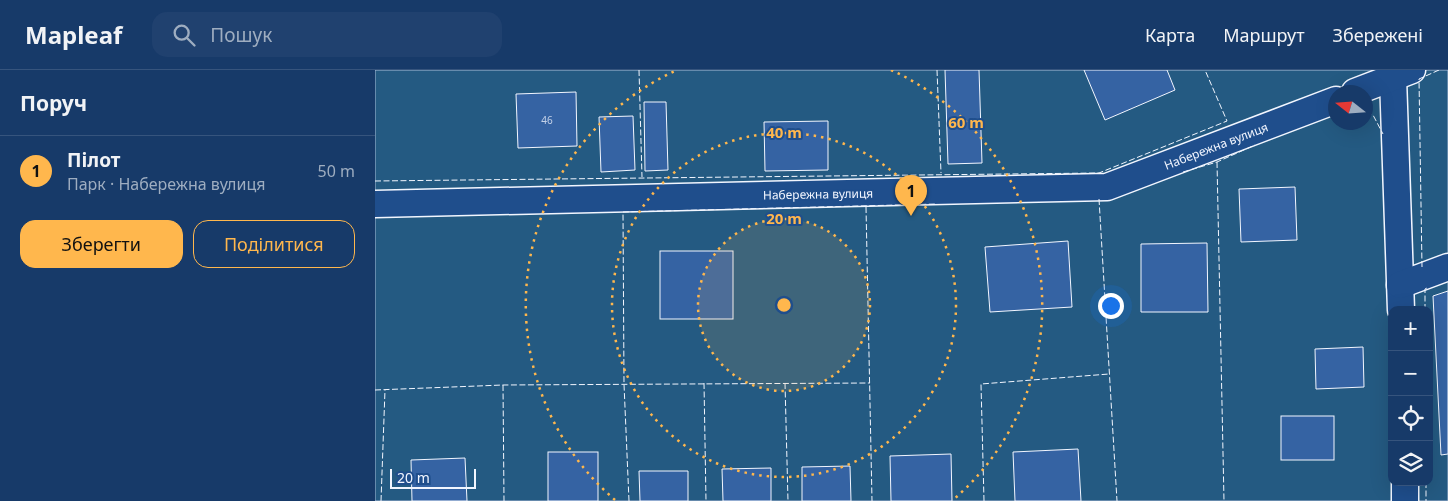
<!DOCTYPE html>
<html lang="uk">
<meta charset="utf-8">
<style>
:root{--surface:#173a69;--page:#20416f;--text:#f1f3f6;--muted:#9eadc0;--line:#36547d;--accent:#ffb74d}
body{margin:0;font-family:"Noto Sans",sans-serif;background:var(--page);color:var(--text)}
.controls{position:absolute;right:15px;bottom:15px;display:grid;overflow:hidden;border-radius:10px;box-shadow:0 5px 20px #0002}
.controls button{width:45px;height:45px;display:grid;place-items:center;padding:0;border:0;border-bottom:1px solid var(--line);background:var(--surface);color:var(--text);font:25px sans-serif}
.compass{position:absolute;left:953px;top:15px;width:45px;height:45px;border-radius:50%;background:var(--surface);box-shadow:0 5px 20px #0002;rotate:287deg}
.scale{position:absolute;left:15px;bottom:12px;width:86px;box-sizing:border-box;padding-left:5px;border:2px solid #f2f6ff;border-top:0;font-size:14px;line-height:18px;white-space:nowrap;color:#f2f6ff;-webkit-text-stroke:4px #1f4e8c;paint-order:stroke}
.you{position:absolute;left:735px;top:235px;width:18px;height:18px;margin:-12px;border:4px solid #fff;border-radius:50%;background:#1a73e8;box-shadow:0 0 0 8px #1a73e833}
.badge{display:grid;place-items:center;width:32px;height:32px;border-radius:50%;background:var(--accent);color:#111;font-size:16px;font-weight:700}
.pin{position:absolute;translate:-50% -41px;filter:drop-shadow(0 1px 2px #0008)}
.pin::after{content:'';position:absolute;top:26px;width:18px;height:15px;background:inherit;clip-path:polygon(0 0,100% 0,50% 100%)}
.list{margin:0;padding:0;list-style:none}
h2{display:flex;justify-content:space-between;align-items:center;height:65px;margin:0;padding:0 20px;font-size:21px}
h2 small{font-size:16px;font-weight:400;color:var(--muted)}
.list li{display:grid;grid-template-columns:32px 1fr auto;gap:15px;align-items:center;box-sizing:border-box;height:70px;padding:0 20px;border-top:1px solid var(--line)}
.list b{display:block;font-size:19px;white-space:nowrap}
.list p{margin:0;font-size:16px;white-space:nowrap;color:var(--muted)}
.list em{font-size:16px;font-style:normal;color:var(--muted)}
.actions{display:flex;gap:10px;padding:15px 20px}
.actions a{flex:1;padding:11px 0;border:1px solid var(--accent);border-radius:15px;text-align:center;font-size:18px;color:var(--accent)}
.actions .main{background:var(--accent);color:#111}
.icon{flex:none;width:28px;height:28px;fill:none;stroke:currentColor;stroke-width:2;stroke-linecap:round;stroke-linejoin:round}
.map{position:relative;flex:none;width:1073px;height:431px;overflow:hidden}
header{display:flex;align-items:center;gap:30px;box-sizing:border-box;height:70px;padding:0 25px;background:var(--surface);border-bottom:1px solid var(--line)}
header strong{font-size:24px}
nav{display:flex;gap:28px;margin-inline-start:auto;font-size:18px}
.search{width:350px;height:45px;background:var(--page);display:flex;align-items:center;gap:12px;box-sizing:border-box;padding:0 18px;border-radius:15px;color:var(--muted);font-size:19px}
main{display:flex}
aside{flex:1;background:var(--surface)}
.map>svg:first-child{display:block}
.green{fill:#245a82;stroke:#a8bbd7;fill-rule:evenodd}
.building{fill:#3563a3;stroke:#f2f6ff}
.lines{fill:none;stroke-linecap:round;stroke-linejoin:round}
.minor-casing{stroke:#f2f6ff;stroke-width:29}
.minor{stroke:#1f4e8c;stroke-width:26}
.fence{stroke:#f2f6ff;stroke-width:1;stroke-dasharray:6 2.5;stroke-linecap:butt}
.ring{fill:none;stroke:#ffb74d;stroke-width:2.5;stroke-dasharray:2.5 5}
.labels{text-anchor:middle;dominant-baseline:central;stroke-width:4;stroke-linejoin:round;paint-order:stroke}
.number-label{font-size:10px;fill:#c3d1e8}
.street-label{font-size:12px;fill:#f2f6ff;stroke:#1f4e8c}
.centre{fill:#ffb74d;stroke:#1f4e8c;stroke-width:2.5}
.ring-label{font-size:15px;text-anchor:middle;font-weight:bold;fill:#ffb74d;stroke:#1f4e8c;stroke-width:4;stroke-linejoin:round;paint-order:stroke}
</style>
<header>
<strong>Mapleaf</strong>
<div class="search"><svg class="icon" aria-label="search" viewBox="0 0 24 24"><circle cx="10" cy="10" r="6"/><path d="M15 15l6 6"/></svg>Пошук</div>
<nav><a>Карта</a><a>Маршрут</a><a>Збережені</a></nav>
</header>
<main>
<aside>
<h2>Поруч<small></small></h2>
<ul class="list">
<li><span class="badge">1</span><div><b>Пілот</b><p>Парк · Набережна вулиця</p></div><em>50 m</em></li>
</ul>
<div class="actions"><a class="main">Зберегти</a><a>Поділитися</a></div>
</aside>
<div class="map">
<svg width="1073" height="431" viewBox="0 0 1073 431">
<rect width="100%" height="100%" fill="#1f4e8c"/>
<path class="green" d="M 0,0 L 1073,0 L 1073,431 L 0,431 ZM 961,22 L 991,22 L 991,52 L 961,52 ZM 1017,240 L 1054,240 L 1054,412 L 1017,412 Z"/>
<g class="building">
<polygon points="570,0 604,0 607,93 573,94"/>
<polygon points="709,0 792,0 800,20 730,50"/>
<polygon points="201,22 202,76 143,78 141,24"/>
<polygon points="269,32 291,32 293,100 270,101"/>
<polygon points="258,46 260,100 226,102 224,47"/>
<polygon points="453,51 453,100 390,101 389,52"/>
<polygon points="920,117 922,170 866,172 864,119"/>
<polygon points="693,171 697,237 615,242 610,177"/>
<polygon points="832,173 833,242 766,242 766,174"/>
<rect x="285" y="181" width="73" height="68"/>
<polygon points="1073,221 1073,384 1066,385 1058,226"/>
<polygon points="988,277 989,317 941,319 940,279"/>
<rect x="906" y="346" width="53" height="44"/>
<polygon points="703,379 706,431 640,431 638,382"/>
<rect x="173" y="382" width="50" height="49"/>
<polygon points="576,384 577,431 516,431 515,386"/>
<polygon points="90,388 92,431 37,431 36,390"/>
<polygon points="475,396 476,431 427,431 427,397"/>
<polygon points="396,398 396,431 348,431 347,399"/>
<polygon points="264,401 313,401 313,431 265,431"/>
</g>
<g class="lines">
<defs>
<g id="minor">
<polyline points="1018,8 1026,240"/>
<polyline points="980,22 1037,0"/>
<polyline points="0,134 732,117 961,30"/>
<polyline points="1025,215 1073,197"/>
<polyline points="1030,412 1030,431"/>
</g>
</defs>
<use href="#minor" class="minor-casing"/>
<use href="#minor" class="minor"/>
<g class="fence">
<polyline points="264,0 267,107"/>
<polyline points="562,0 566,103"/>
<polyline points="991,42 998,45 1008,64"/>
<polyline points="842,92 849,431"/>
<polyline points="808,102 842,92 880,75"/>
<polyline points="0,111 724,103 852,51 830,0"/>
<polyline points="724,129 742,431"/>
<polyline points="491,137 497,431"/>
<polyline points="1047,197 1044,9 1064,0"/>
<polyline points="1050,240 1050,219 1052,218"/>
<polyline points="1014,244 1017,354"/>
<polyline points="329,313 331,431"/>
<polyline points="410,313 413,431"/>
<polyline points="128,315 129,431"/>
<polyline points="0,320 128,315 495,313"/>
<polyline points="1051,412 1051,431"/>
<polyline points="6,431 10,320"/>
<polyline points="254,431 249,314 248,142 562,134"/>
<polyline points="609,431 606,314 734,304"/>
</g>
</g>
<circle cx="409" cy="235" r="86" fill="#ffb74d" fill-opacity=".12"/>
<g class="ring">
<circle cx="409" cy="235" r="86"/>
<circle cx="409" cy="235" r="172"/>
<path d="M240 430A258 258 0 0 1 302 0M516 0A258 258 0 0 1 578 430"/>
</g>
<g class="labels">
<g class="number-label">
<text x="172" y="50">46</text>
</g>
<g class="street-label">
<text transform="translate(841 76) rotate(-21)">Набережна вулиця</text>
<text transform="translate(443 124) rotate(-1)">Набережна вулиця</text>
</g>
</g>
<circle cx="409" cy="235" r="8" class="centre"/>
<g class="ring-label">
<text x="591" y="58">60 m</text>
<text x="409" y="68">40 m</text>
<text x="409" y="154">20 m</text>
</g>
</svg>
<div class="controls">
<button>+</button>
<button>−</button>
<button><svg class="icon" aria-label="locate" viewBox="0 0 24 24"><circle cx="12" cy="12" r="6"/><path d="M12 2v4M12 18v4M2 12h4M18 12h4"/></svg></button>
<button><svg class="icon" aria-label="layers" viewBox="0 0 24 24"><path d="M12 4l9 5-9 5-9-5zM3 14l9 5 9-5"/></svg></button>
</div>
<svg class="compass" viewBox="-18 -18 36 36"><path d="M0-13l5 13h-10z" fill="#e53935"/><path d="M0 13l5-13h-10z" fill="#9eadc0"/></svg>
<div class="scale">20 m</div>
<div class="you"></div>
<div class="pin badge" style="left:536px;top:146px">1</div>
</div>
</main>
